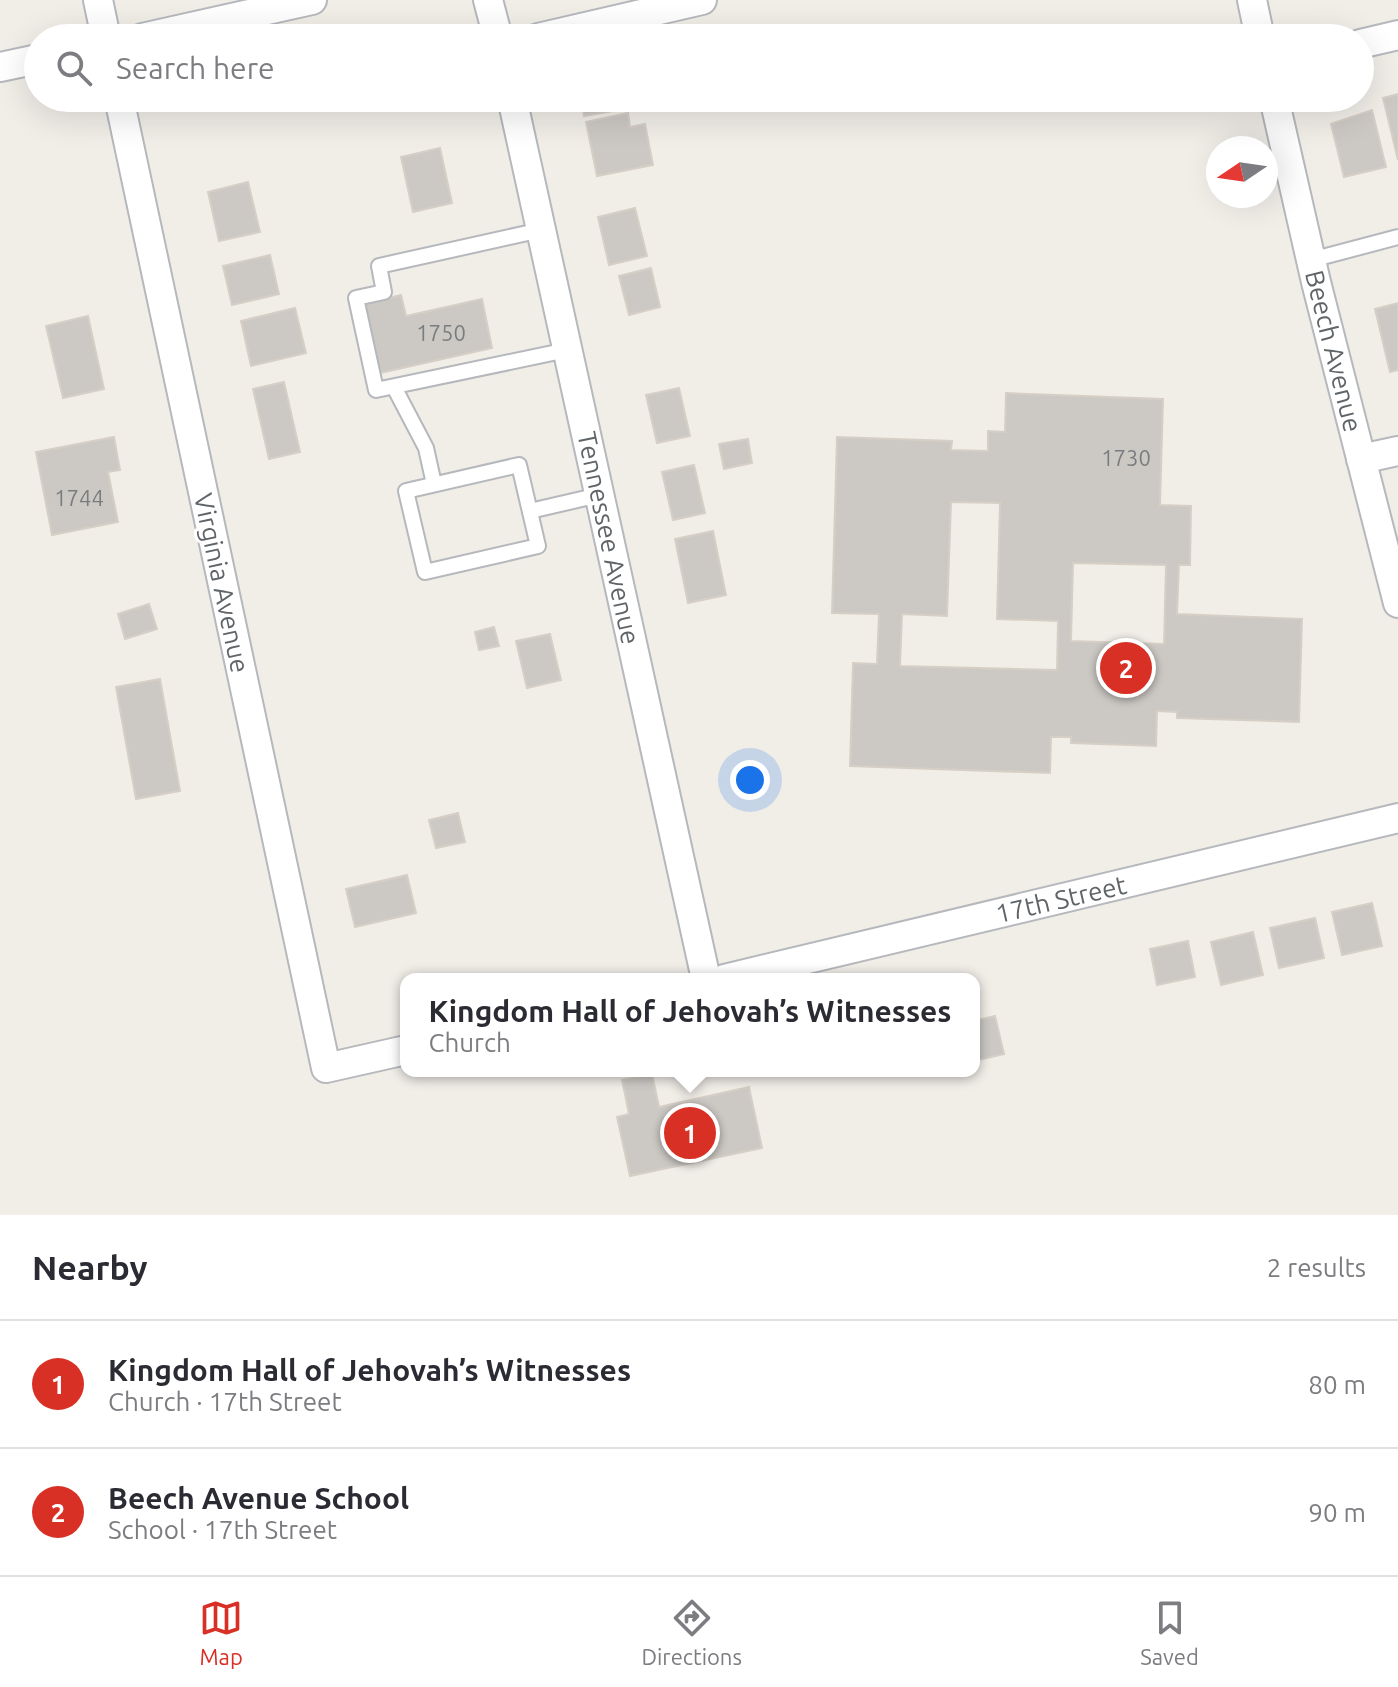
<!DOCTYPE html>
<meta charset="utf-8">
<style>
:root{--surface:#fff;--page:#f2f2f3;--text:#2b2b33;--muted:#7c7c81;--line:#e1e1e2;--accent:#d93025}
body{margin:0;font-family:Ubuntu,sans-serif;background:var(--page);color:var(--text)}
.compass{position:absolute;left:1206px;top:136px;width:72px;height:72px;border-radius:50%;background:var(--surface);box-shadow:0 8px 32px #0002;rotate:257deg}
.you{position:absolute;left:750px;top:780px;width:28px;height:28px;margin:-20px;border:6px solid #fff;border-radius:50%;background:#1a73e8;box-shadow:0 0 0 12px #1a73e833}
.badge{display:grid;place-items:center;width:52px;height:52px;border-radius:50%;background:var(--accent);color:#fff;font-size:26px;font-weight:700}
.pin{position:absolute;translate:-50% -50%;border:4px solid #fff;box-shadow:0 2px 8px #0006}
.popup{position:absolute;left:400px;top:973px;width:580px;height:104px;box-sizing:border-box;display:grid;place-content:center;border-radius:16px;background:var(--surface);filter:drop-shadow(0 2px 6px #0005);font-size:26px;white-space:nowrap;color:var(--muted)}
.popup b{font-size:30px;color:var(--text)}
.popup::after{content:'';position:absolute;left:50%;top:100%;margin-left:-16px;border:16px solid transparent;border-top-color:var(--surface)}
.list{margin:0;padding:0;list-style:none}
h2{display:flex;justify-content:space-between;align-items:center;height:104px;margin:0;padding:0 32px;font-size:34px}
h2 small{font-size:26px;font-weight:400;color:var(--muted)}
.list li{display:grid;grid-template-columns:52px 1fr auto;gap:24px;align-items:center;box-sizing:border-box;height:128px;padding:0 32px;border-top:2px solid var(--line)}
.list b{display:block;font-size:30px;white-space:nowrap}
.list p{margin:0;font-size:26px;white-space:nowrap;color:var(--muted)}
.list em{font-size:26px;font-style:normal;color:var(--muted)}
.icon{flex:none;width:44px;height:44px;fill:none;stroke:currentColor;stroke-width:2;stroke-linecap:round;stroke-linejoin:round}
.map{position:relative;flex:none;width:1398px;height:1215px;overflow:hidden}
.search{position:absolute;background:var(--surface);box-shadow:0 8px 32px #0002;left:24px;right:24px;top:24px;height:88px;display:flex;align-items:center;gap:20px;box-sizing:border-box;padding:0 28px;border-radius:44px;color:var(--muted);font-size:30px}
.sheet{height:360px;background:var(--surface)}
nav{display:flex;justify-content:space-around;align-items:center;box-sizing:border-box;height:112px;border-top:2px solid var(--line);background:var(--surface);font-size:22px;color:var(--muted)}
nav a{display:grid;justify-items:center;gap:4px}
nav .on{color:var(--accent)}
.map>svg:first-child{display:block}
.building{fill:#ccc9c5;stroke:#d6cfc6;stroke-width:2;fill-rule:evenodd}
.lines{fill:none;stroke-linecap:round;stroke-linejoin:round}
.service-casing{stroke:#b5b8bc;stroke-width:18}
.minor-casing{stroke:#b5b8bc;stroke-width:32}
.service{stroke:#fff;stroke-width:14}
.minor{stroke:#fff;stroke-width:28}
.labels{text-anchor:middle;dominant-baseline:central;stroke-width:6;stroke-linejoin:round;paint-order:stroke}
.number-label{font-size:22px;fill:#7a7d7f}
.street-label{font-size:26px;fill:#5f6468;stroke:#fff}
</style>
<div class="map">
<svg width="1398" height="1215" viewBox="0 0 1398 1215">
<rect width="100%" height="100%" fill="#f1eee8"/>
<g class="building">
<polygon points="1398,94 1398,160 1383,98"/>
<polygon points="581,98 652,98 653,104 584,116"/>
<polygon points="1372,110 1386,167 1344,177 1331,124"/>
<polygon points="628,113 630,127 645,124 653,165 597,176 586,122"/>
<polygon points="440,148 452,203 413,212 401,157"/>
<polygon points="248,182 260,232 219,241 208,192"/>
<polygon points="635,208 647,256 609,265 598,217"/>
<polygon points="270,255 279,294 232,305 223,266"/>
<polygon points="651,268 660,307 629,315 619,276"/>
<polygon points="401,295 406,316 482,299 492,348 380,373 364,304"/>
<polygon points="1398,303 1398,370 1390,372 1375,309"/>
<polygon points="295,308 306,353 251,366 241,321"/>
<polygon points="88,316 104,389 63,398 46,326"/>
<polygon points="284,382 300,452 269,459 253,389"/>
<polygon points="679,388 690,436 657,443 646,395"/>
<path d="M 1006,393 L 1163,399 L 1160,505 L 1191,506 L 1190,565 L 1179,565 L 1177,614 L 1302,619 L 1299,722 L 1177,718 L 1177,712 L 1157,711 L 1156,746 L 1071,743 L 1071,737 L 1051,737 L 1050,773 L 850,766 L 853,663 L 877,664 L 879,614 L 832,613 L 837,437 L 952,441 L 951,450 L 988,451 L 988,431 L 1005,432 ZM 951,502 L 1000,503 L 997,619 L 1058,621 L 1057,670 L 900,666 L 902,614 L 947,616 ZM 1073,563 L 1166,565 L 1164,644 L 1071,641 Z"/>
<polygon points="114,437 120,470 108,472 118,522 52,535 36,452"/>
<polygon points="748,439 752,463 724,469 719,444"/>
<polygon points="694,465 705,513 673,520 662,472"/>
<polygon points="713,531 726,595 688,603 675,539"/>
<polygon points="149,604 157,629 125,639 118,614"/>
<polygon points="494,627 499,646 479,650 475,632"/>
<polygon points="550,634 561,680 527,688 516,641"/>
<polygon points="160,679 180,791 136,799 116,687"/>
<polygon points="458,813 465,842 436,848 429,820"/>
<polygon points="407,875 416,913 355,927 346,889"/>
<polygon points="1372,903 1382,946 1342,955 1332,912"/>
<polygon points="1315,918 1324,958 1279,968 1270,928"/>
<polygon points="1253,932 1263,975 1221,985 1211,942"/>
<polygon points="1188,941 1195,977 1157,985 1150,949"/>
<polygon points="995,1016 1004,1054 974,1061 974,1021"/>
<polygon points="652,1074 659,1107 749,1087 762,1148 630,1176 617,1117 629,1114 622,1080"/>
</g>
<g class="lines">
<defs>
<g id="service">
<polyline points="541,230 379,266 384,292 356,298 376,390 567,350"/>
<polyline points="1311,260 1398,237"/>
<polyline points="394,387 426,448 434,484"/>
<polygon points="519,465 538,546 425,572 406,491"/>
<polyline points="530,511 599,495"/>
</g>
<g id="minor">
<polyline points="98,0 106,38"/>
<polyline points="488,0 498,38"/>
<polyline points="1252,0 1260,38"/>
<polyline points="142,38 312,0"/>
<polyline points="538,38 702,0"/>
<polyline points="1360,44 1398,35"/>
<polyline points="0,67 38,59"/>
<polyline points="119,98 326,1068 406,1050"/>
<polyline points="512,98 706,979"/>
<polyline points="1274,98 1316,282 1398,603"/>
<polyline points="1361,459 1398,451"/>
<polyline points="724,979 1398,818"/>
</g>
</defs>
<use href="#service" class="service-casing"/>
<use href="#minor" class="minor-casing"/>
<use href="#service" class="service"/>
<use href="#minor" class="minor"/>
</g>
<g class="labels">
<g class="number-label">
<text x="441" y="332">1750</text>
<text x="1126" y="457">1730</text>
<text x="79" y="497">1744</text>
</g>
<g class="street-label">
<text transform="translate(1334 351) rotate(76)">Beech Avenue</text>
<text transform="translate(609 538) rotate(78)">Tennessee Avenue</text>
<text transform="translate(222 583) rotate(78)">Virginia Avenue</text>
<text transform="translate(1061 899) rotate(-13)">17th Street</text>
</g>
</g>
</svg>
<svg class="compass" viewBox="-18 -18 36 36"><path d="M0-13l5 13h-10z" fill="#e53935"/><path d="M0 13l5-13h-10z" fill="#7c7c81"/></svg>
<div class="you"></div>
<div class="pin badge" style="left:690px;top:1133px">1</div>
<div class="popup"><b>Kingdom Hall of Jehovah’s Witnesses</b>Church</div>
<div class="pin badge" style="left:1126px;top:668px">2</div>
<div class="search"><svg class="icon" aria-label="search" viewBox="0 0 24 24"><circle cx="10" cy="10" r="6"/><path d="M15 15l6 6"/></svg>Search here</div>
</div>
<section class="sheet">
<h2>Nearby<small>2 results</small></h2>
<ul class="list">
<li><span class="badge">1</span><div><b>Kingdom Hall of Jehovah’s Witnesses</b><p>Church · 17th Street</p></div><em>80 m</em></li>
<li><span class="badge">2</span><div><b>Beech Avenue School</b><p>School · 17th Street</p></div><em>90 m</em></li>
</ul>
</section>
<nav>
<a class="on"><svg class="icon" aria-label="map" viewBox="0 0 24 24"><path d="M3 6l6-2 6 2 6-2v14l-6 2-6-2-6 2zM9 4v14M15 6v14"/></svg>Map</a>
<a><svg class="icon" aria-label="directions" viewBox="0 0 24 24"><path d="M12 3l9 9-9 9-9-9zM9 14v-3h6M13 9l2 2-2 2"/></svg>Directions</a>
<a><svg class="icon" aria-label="saved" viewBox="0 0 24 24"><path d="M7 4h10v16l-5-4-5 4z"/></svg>Saved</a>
</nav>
